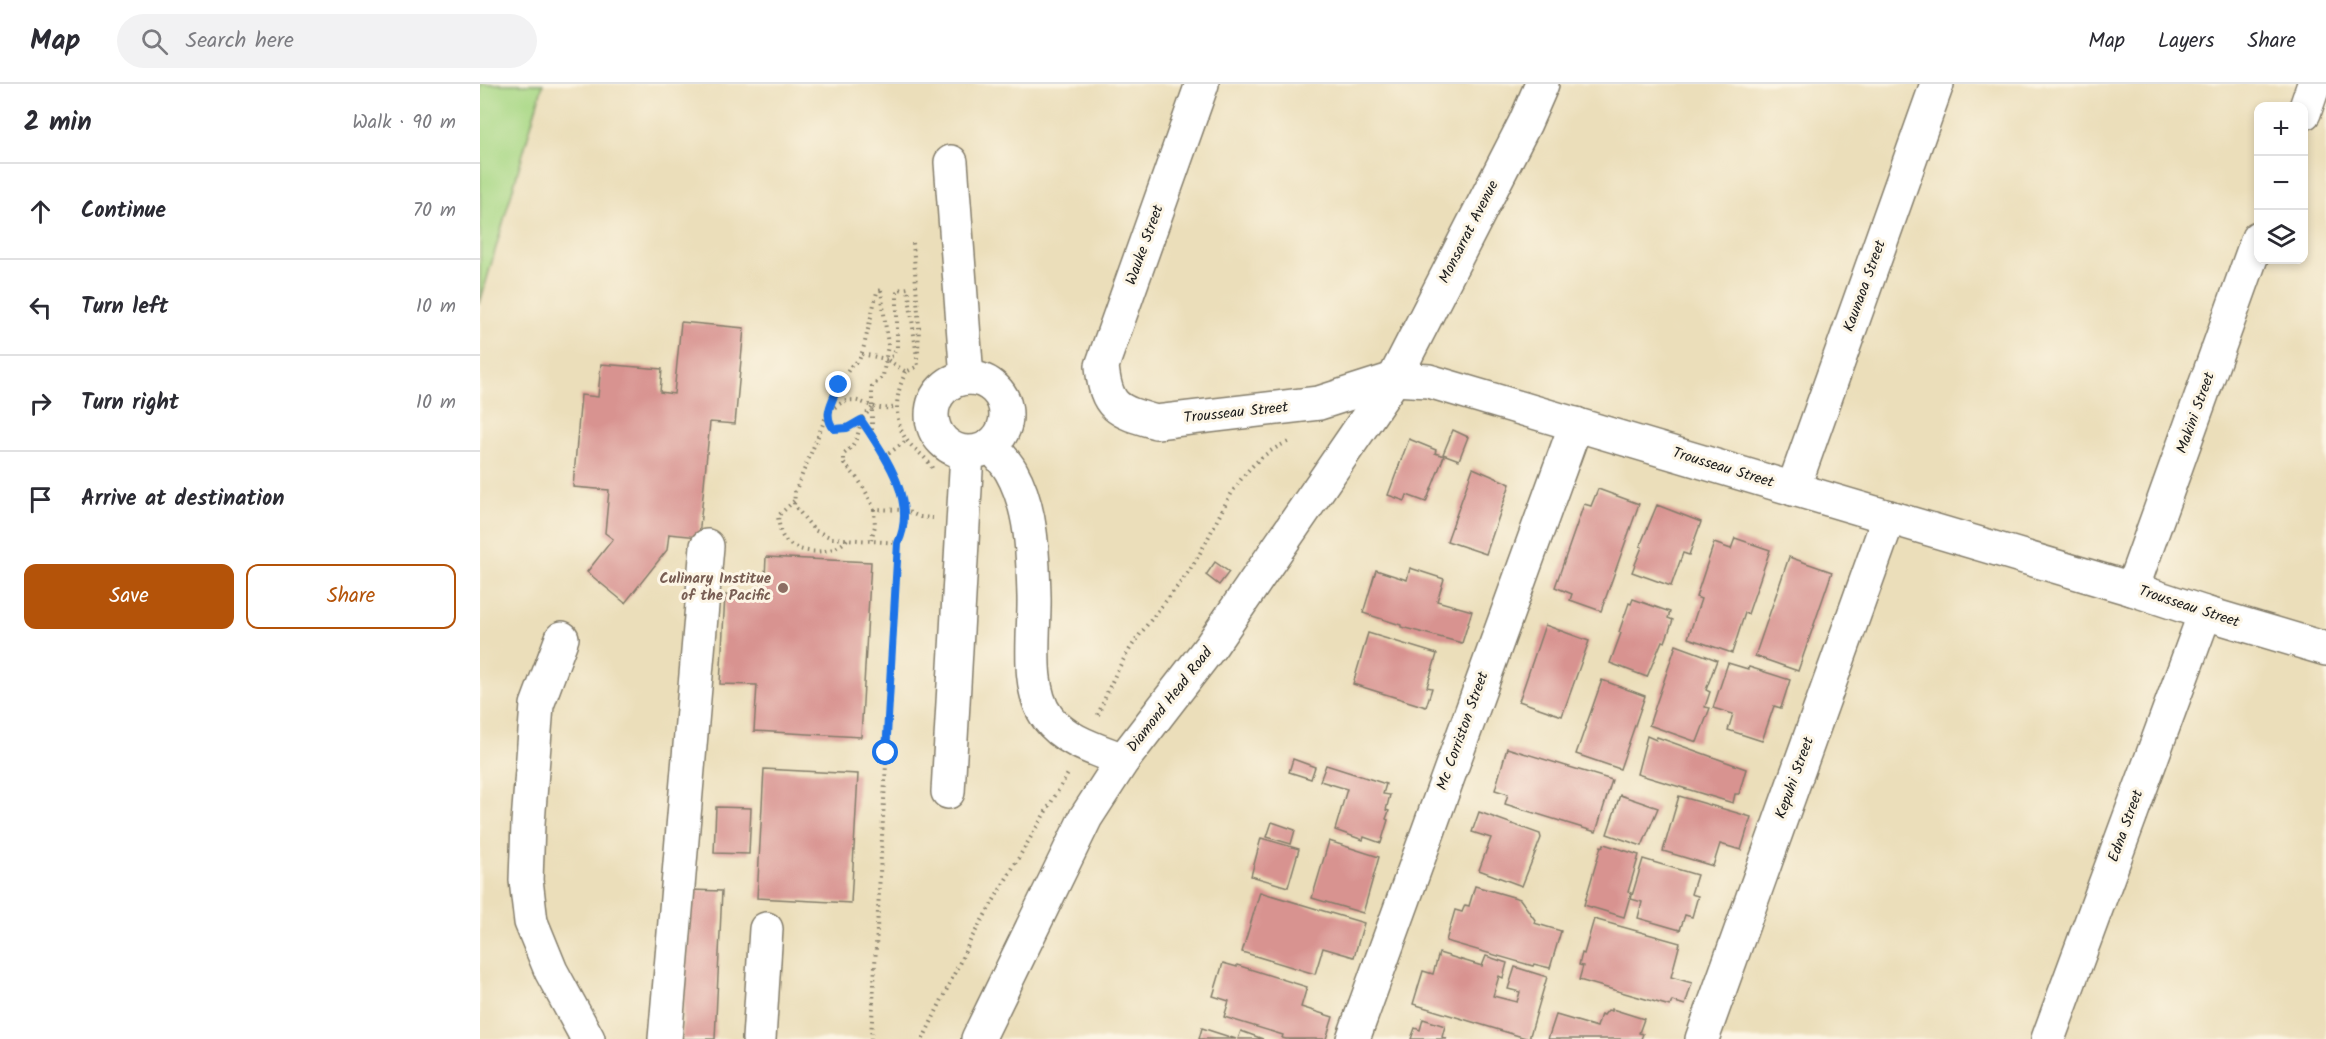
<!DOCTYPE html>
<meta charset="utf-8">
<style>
:root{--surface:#fff;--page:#f2f2f3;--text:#2b2b33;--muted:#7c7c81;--line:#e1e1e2;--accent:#b45309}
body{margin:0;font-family:Kalam,sans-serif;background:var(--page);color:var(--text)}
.controls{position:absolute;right:18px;top:18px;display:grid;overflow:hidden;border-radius:12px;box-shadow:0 3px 9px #0003}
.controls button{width:54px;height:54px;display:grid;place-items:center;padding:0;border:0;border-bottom:2px solid var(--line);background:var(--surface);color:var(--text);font:30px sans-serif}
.stop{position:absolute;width:18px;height:18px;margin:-14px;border:4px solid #1a73e8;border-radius:50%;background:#fff}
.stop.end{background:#1a73e8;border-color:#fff;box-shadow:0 2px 6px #0008}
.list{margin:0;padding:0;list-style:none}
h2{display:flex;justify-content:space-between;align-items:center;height:78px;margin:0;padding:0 24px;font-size:26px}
h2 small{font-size:20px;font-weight:400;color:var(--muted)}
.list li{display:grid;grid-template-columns:39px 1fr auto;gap:18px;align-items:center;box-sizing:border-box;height:96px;padding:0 24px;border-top:2px solid var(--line)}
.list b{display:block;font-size:22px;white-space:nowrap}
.list em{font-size:20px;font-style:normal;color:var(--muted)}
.actions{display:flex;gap:12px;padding:18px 24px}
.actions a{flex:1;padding:14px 0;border:2px solid var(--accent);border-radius:12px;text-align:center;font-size:21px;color:var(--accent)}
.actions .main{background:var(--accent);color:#fff}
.icon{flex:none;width:33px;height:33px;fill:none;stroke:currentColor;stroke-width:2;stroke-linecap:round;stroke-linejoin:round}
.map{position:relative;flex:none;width:1846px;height:955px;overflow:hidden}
header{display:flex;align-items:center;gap:36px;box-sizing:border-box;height:84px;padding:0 30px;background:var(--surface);border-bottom:2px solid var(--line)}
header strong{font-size:28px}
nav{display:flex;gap:33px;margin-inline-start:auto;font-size:21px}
.search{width:420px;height:54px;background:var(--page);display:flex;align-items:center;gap:15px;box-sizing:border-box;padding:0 21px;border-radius:33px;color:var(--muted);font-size:22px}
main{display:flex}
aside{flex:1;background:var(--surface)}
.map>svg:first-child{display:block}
.green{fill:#a9d886;stroke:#627a51;stroke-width:1.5}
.building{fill:#d89390}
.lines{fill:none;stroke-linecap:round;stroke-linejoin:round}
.minor-casing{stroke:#847d6b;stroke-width:36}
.path{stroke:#847d6b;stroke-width:4;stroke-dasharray:1.5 4.5;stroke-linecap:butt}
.minor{stroke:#fff;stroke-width:33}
.route{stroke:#1a73e8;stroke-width:8}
.education-dot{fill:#8d6e63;stroke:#fcf5e5;stroke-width:2}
.labels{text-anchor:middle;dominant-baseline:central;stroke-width:6;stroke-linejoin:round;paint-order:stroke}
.street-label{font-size:15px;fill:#1c1c1c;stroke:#fcf5e5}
.education-label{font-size:15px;font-weight:bold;fill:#785e54;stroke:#fcf5e5;text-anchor:end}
</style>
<header>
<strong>Map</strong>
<div class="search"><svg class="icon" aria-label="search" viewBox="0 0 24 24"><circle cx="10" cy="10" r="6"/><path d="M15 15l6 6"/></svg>Search here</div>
<nav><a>Map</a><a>Layers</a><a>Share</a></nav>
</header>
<main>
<aside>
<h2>2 min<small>Walk · 90 m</small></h2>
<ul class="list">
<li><svg class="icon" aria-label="ahead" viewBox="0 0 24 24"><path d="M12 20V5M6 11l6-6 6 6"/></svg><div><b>Continue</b></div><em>70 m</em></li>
<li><svg class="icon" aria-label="left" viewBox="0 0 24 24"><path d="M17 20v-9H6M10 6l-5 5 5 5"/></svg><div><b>Turn left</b></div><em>10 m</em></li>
<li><svg class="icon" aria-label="right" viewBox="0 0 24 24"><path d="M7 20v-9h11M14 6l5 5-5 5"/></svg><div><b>Turn right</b></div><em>10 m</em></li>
<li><svg class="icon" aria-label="arrive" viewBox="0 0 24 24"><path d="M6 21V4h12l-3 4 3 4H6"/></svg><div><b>Arrive at destination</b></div></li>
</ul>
<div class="actions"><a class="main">Save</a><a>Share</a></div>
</aside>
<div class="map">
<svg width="1846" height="955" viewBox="0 0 1846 955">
<rect width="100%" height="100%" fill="#fcf5e5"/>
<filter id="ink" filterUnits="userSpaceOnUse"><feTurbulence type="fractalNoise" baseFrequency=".0167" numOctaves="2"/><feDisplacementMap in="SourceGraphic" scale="12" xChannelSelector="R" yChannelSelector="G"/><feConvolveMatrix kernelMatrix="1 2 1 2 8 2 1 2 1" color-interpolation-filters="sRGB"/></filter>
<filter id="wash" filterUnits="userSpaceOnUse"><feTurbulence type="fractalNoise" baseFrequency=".008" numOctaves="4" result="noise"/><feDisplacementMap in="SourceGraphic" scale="24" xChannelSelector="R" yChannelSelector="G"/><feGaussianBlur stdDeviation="1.35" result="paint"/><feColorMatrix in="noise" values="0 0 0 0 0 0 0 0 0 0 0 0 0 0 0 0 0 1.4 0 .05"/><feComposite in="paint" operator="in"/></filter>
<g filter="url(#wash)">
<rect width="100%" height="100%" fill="#ebdeba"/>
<polygon class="green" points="0,0 63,0 0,219"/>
<g id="blocks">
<g class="building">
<polygon points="201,238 264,244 255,340 230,338 219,453 189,450 187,466 145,519 107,488 133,455 125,449 129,406 93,403 101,311 118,313 121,280 182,285 180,308 194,310"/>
<polygon points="973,346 988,353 979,376 963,370"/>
<polygon points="929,355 956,366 955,369 964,372 946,418 927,411 925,417 908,411"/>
<polygon points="993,384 1030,400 1006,470 967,457"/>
<polygon points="1118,405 1159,420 1121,527 1090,516 1092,510 1075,503 1104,420 1111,422"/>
<polygon points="1177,421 1221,438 1209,471 1203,469 1191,502 1152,488 1162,463 1160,462"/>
<polygon points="1255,454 1290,466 1268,530 1265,529 1252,569 1208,554 1221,515 1216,513 1234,459 1251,465"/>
<polygon points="286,473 391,478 381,653 274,647 277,601 240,600 245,511 284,514"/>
<polygon points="1309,473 1352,488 1318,587 1275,572"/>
<polygon points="735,478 749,488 739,501 726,491"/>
<polygon points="930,484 964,495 957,517 992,527 982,559 921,543 921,541 883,529 896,486 927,496"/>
<polygon points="1153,515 1190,528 1188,534 1193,536 1185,558 1182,557 1167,593 1130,579 1141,549 1139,548 1149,519 1151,520"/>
<polygon points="1065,541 1109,557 1082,632 1039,617"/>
<polygon points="888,549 957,570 947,603 952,604 946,623 873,600"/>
<polygon points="1196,561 1237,576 1226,606 1230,608 1225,623 1230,624 1217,658 1169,641"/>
<polygon points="1248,579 1268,585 1269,583 1310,596 1301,624 1294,622 1282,657 1248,646 1253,630 1233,624"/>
<polygon points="1122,596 1165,612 1140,685 1096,670"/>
<polygon points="1167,652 1176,656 1177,653 1266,685 1259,710 1255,710 1253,719 1157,690"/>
<polygon points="1027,664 1132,696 1116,748 1025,720 1028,710 1015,706"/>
<polygon points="813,675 835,683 831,695 809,688"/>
<polygon points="846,681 906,700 903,710 910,711 906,726 909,727 906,735 908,736 901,759 884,753 883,756 855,746 867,705 840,697"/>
<polygon points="284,685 378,690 371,819 277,814"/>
<polygon points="1140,711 1178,724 1162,762 1127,750"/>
<polygon points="1199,712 1271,733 1261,766 1240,760 1233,782 1183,767"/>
<polygon points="236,723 271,724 269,770 234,769"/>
<polygon points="999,728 1060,750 1061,754 1042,802 999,786 1011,754 992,748"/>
<polygon points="792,738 815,746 811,760 787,753"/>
<polygon points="781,754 819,765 808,803 771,792"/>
<polygon points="849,757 899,773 883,829 832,814"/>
<polygon points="1124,760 1159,771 1148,808 1151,809 1144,833 1104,821 1121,762 1123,763"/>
<polygon points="1163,775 1217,791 1211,810 1218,812 1212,833 1205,831 1200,846 1158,834 1162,818 1151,815"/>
<polygon points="995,802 1040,815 1055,836 1054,839 1081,847 1070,884 1054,880 1053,882 966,857 975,826 982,828 985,821 989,822"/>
<polygon points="209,806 242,807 235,955 202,955"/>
<polygon points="780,808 884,839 874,873 843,864 835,890 762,868"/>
<polygon points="1114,835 1200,859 1191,893 1212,899 1205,921 1192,917 1190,922 1099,896 1103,882 1099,881 1102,869 1104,870"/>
<polygon points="959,869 1002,882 1006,872 1027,879 1023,894 1019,892 1013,912 1037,918 1040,908 1028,905 1035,883 1067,893 1049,955 933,920 943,887 953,890"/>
<polygon points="743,879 757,883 757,881 827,903 821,923 853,933 846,955 806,955 802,954 803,951 744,933 749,917 733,912"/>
<polygon points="1132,925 1164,935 1159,949 1163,950 1161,955 1068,955 1076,931 1117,943 1121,930 1124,931 1128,926 1132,927"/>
<polygon points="943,935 965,942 962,953 967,955 931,955 935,944 940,946"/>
<polygon points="722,944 756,955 719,955"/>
<polygon points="761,947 783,955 758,955"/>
</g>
</g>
</g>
<g filter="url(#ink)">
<use href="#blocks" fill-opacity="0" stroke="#847d6b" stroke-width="1.5"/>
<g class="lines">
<defs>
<g id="minor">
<path d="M 722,0 L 622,282 C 626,324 637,327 676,338 L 839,319 L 914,295 L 949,297 L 1652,505 L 1725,529 L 1846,565"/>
<polyline points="1824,29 1834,0"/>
<polyline points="471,78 487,294"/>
<circle cx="489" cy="331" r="37"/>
<path d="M 511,362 C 518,370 526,378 531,387 C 552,424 553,471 554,513 C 555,547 545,605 568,634 C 585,657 618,666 643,676"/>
<polyline points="1313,405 1457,0"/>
<polyline points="1652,505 1778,154"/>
<polyline points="82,554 57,621 48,739 46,796 51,838 71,887 108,955"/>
<polyline points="468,708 487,369"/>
<polyline points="185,955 227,462"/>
<polyline points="279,955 286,845"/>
<polyline points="498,955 606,733 643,676 731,562 914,295 1045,39 1062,0"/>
<polyline points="873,955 1096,340"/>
<polyline points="1222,955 1409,433"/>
<polyline points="1568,955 1725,529"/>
</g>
</defs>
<use href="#minor" class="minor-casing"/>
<g class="path">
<polyline points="433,159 439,243 438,269"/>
<polyline points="401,206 397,208 383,266 379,276 371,282 359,301 315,408 314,421 334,446 352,454 418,459"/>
<polyline points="382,270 406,275 413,272 417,263 417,206 428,204 438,282 426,288 406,275"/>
<path d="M 426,288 C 416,307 413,332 424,352 C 430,364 446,371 452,384"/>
<path d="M 392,324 C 381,336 371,344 354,345 L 349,340 L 347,330 C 379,299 382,331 416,323"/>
<path d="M 381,336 C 404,370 437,417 418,459 L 391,955"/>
<path d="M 381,337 C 378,352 376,360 364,370 L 364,380 C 378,393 386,406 394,425 L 424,426 L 440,433 L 453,434"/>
<polyline points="392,352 392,303 403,292 408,261 401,206"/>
<polyline points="404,373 427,356"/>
<path d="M 314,417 L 298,432 C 299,440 300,450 305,456 C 318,471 355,472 367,455"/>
<polyline points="391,456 395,442 394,425"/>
<path d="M 618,631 C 626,611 634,591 645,573 C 664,541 690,514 711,484 C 742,437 751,381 810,357"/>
<polyline points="443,955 491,855 589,688"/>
</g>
<use href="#minor" class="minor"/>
</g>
</g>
<g class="lines" filter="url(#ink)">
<path class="route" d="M 359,301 C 353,316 342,331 354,345 L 367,344 L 381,336 C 404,370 438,417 418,459 L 406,669"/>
</g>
<circle class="education-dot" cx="303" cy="504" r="6"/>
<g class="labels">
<g class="street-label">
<text transform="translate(989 148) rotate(-63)">Monsarrat Avenue</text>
<text transform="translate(665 161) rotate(-70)">Wauke Street</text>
<text transform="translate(1385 202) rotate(-70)">Kaunaoa Street</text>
<text transform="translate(756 329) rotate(-6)">Trousseau Street</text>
<text transform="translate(1716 329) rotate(-70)">Makini Street</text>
<text transform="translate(1243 384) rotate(17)">Trousseau Street</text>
<text transform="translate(1709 523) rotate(18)">Trousseau Street</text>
<text transform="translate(690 616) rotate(-52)">Diamond Head Road</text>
<text transform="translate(983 647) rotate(-70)">Mc Corriston Street</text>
<text transform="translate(1315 694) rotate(-70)">Kepuhi Street</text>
<text transform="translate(1646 742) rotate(-70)">Edna Street</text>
</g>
<g class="education-label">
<text x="291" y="495">Culinary Institue<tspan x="291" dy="17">of the Pacific</tspan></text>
</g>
</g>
</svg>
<div class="controls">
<button>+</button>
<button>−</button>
<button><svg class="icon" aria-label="layers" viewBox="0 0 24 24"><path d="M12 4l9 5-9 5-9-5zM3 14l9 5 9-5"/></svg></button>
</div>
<div class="stop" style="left:406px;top:669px"></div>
<div class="stop end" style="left:359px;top:301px"></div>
</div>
</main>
